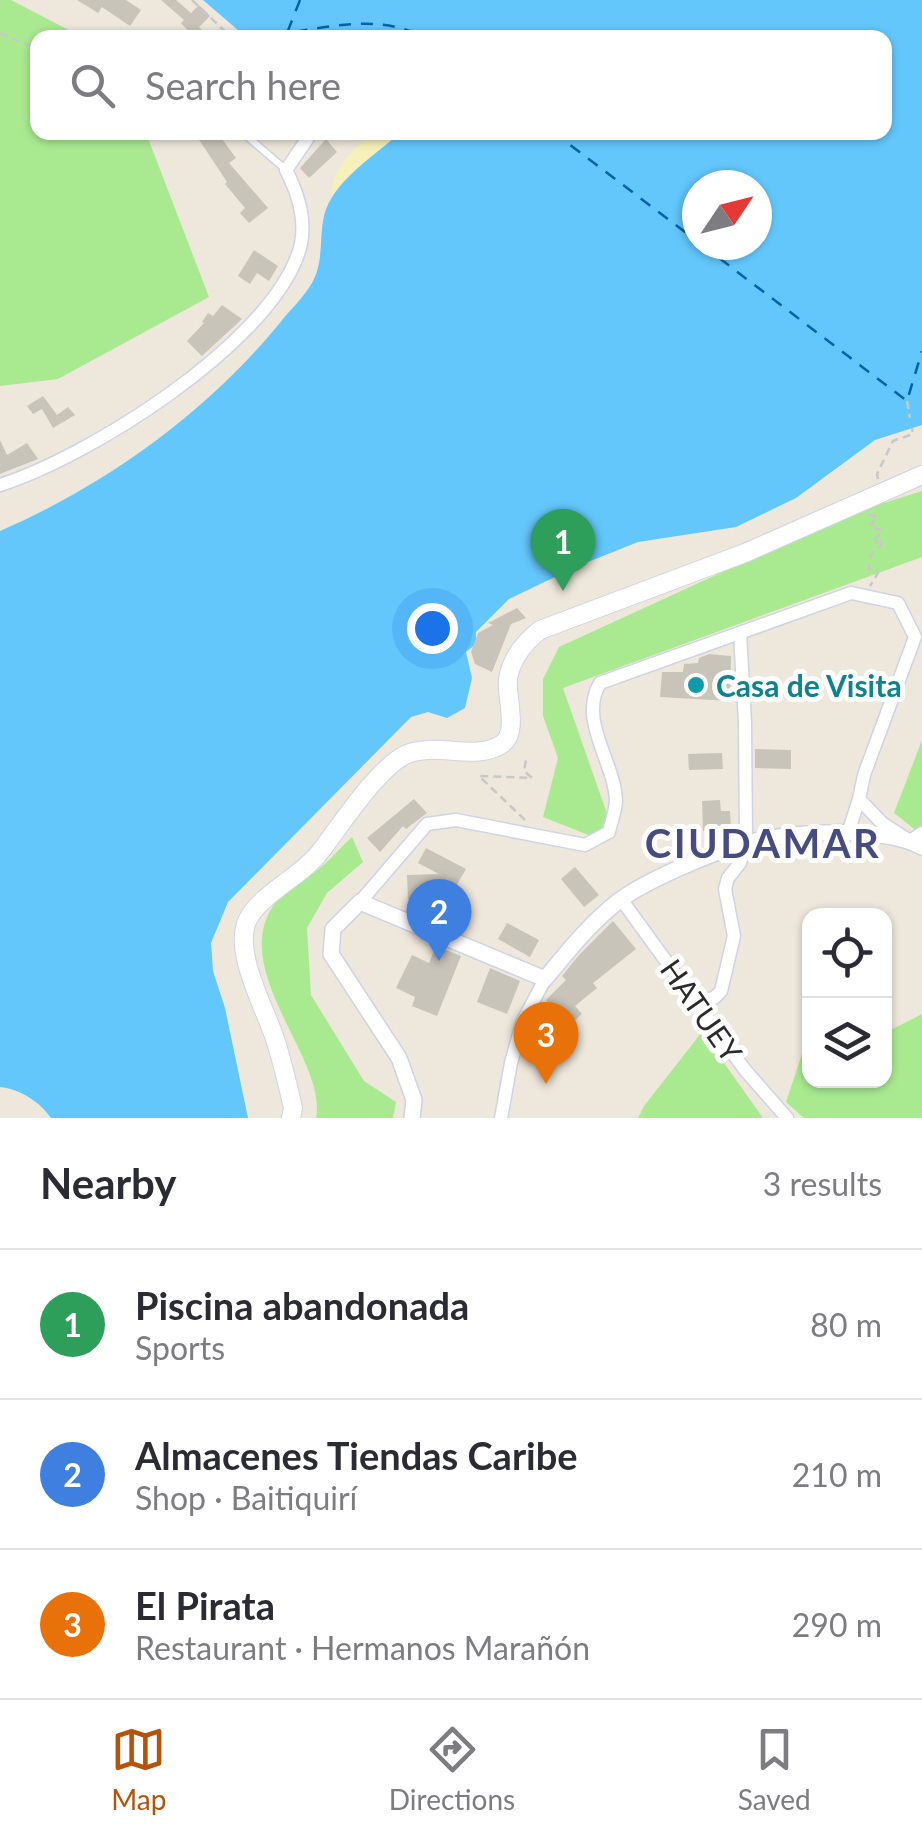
<!DOCTYPE html>
<meta charset="utf-8">
<style>
:root{--surface:#fff;--page:#f2f2f3;--text:#2b2b33;--muted:#7c7c81;--line:#e1e1e2;--accent:#b45309}
body{margin:0;font-family:Lato,sans-serif;background:var(--page);color:var(--text)}
.controls{position:absolute;right:30px;bottom:30px;display:grid;overflow:hidden;border-radius:20px;box-shadow:0 2px 8px #0004}
.controls button{width:90px;height:90px;display:grid;place-items:center;padding:0;border:0;border-bottom:2px solid var(--line);background:var(--surface);color:var(--text);font:50px sans-serif}
.compass{position:absolute;left:682px;top:170px;width:90px;height:90px;border-radius:50%;background:var(--surface);box-shadow:0 2px 8px #0004;rotate:55deg}
.you{position:absolute;left:432px;top:628px;width:35px;height:35px;margin:-25px;border:8px solid #fff;border-radius:50%;background:#1a73e8;box-shadow:0 0 0 15px #1a73e833}
.badge{display:grid;place-items:center;width:65px;height:65px;border-radius:50%;background:var(--accent);color:#fff;font-size:32px;font-weight:700}
.pin{position:absolute;translate:-50% -82px;filter:drop-shadow(0 2px 5px #0008)}
.pin::after{content:'';position:absolute;top:52px;width:35px;height:30px;background:inherit;clip-path:polygon(0 0,100% 0,50% 100%)}
.list{margin:0;padding:0;list-style:none}
h2{display:flex;justify-content:space-between;align-items:center;height:130px;margin:0;padding:0 40px;font-size:42px}
h2 small{font-size:32px;font-weight:400;color:var(--muted)}
.list li{display:grid;grid-template-columns:65px 1fr auto;gap:30px;align-items:center;box-sizing:border-box;height:150px;padding:0 40px;border-top:2px solid var(--line)}
.list b{display:block;font-size:38px;white-space:nowrap}
.list p{margin:0;font-size:32px;white-space:nowrap;color:var(--muted)}
.list em{font-size:32px;font-style:normal;color:var(--muted)}
.icon{flex:none;width:55px;height:55px;fill:none;stroke:currentColor;stroke-width:2;stroke-linecap:round;stroke-linejoin:round}
.map{position:relative;flex:none;width:922px;height:1118px;overflow:hidden}
.search{position:absolute;background:var(--surface);box-shadow:0 2px 8px #0004;left:30px;right:30px;top:30px;height:110px;display:flex;align-items:center;gap:25px;box-sizing:border-box;padding:0 35px;border-radius:20px;color:var(--muted);font-size:38px}
.sheet{height:580px;background:var(--surface)}
nav{display:flex;justify-content:space-around;align-items:center;box-sizing:border-box;height:140px;border-top:2px solid var(--line);background:var(--surface);font-size:28px;color:var(--muted)}
nav a{display:grid;justify-items:center;gap:5px}
nav .on{color:var(--accent)}
.map>svg:first-child{display:block}
.green{fill:#a9ea91}
.sand{fill:#f6f1ba}
.water{fill:#63c7fb;fill-rule:evenodd}
.lines{fill:none;stroke-linecap:round;stroke-linejoin:round}
.ferry{stroke:#0062a8;stroke-width:2.5;stroke-dasharray:12 10;stroke-linecap:butt}
.building{fill:#c9c4ba}
.service-casing{stroke:#d0d2e5;stroke-width:9}
.minor-casing{stroke:#d0d2e5;stroke-width:15}
.tertiary-casing{stroke:#d0d2e5;stroke-width:18}
.secondary-casing{stroke:#d0d2e5;stroke-width:20}
.path{stroke:#c8c8c8;stroke-width:2.5;stroke-dasharray:8 5;stroke-linecap:butt}
.service{stroke:#fff;stroke-width:6}
.minor{stroke:#fff;stroke-width:12}
.tertiary{stroke:#fff;stroke-width:15}
.secondary{stroke:#fff;stroke-width:18}
.culture-dot{fill:#0f9aa8;stroke:#fff;stroke-width:4}
.labels{text-anchor:middle;dominant-baseline:central;stroke-width:10;stroke-linejoin:round;paint-order:stroke}
.culture-label{font-size:30px;font-weight:bold;fill:#0d838f;stroke:#fff;text-anchor:start}
.street-label{font-size:30px;fill:#2a2a2a;stroke:#fff}
.district-label{font-size:40px;font-weight:bold;letter-spacing:2.5px;fill:#464c7f;stroke:#fff}
</style>
<div class="map">
<svg width="922" height="1118" viewBox="0 0 922 1118">
<rect width="100%" height="100%" fill="#eee7db"/>
<g class="green">
<polygon points="0,0 11,0 82,37 38,38 38,132 146,133 209,297 58,379 0,386"/>
<polygon points="922,491 922,557 563,688 611,825 591,836 543,817 558,758 543,716 543,679 559,647 875,502 868,508"/>
<polygon points="922,740 922,835 894,813"/>
<path d="M 352,837 L 363,862 L 327,893 L 307,928 L 311,995 L 364,1081 L 396,1102 L 393,1118 L 316,1118 C 328,1059 225,968 276,902 C 287,889 306,879 319,869 C 331,859 341,847 352,837 Z"/>
<polygon points="922,1014 922,1118 804,1118 786,1102 805,1045 809,1045 810,1080 884,1080 885,1033"/>
<polygon points="702,1032 763,1118 638,1118 644,1106"/>
</g>
<path class="sand" d="M 373,133 L 400,133 L 332,195 C 330,170 356,147 373,133 Z"/>
<path class="water" d="M 203,0 L 922,0 L 922,425 L 875,440 L 796,498 L 736,527 L 638,542 L 578,566 L 509,599 L 476,632 L 476,644 L 466,652 L 472,678 L 465,708 L 447,718 L 428,712 L 411,717 L 228,902 L 211,943 L 213,971 L 225,1008 L 248,1118 L 51,1118 C 40,1102 20,1089 0,1087 L 0,531 C 106,485 206,413 279,324 C 289,311 304,297 312,283 C 324,262 319,238 324,216 C 332,182 375,155 400,133 L 884,132 L 884,38 L 246,37 ZM 697,185 L 757,185 L 757,245 L 697,245 Z"/>
<g class="lines">
<g class="ferry">
<path d="M 300,0 L 287,33 C 334,26 381,14 425,38"/>
<polyline points="553,132 697,241"/>
<polyline points="702,245 907,401 922,351"/>
</g>
</g>
<g class="building">
<polygon points="77,0 126,0 141,10 130,26 102,7 98,13"/>
<polygon points="161,0 176,0 191,13 199,5 210,16 199,27 205,33 195,38 181,23 184,20"/>
<polygon points="194,132 217,132 236,158 229,163 268,208 249,223 240,213 245,208 225,184 227,182"/>
<polygon points="326,139 337,152 309,178 300,168"/>
<polygon points="254,250 278,266 269,281 257,273 250,284 238,276"/>
<polygon points="222,305 242,319 202,356 187,341 204,323 202,322 208,313 213,316"/>
<polygon points="43,396 57,415 68,407 75,415 53,428 42,409 33,414 27,406"/>
<polygon points="0,440 7,455 27,443 38,459 0,474"/>
<polygon points="517,608 526,618 511,624 492,672 475,664 471,652 478,633 493,625 488,623"/>
<polygon points="709,654 731,656 730,701 660,697 662,672 683,672 684,664 698,663 699,658"/>
<polygon points="755,749 791,750 791,769 755,768"/>
<polygon points="722,753 723,769 689,770 688,754"/>
<polygon points="414,799 427,813 406,829 403,826 380,852 367,838"/>
<polygon points="720,800 721,811 730,811 731,830 703,831 702,801"/>
<polygon points="426,848 466,869 456,886 461,888 445,921 424,911 430,900 408,899 407,875 439,874 418,863"/>
<polygon points="575,867 599,895 584,907 561,879"/>
<polygon points="613,921 636,949 593,983 597,988 575,1006 582,1014 568,1026 546,1000 566,980 562,976 580,954"/>
<polygon points="507,923 539,940 530,957 498,939"/>
<polygon points="436,946 461,956 437,1016 412,1006 415,997 396,988 412,955 429,963"/>
<polygon points="490,968 520,981 507,1014 477,1002"/>
</g>
<g class="lines">
<defs>
<polyline id="service" points="242,132 285,169"/>
<g id="minor">
<path d="M 0,485 C 90,456 262,348 297,257 C 309,227 300,197 286,170 L 312,132"/>
<polyline points="848,833 859,799"/>
<polyline points="621,899 745,1070 787,1118"/>
<path d="M 360,902 L 427,824 L 456,820 L 585,845 L 609,832 C 611,822 616,810 616,800 C 614,761 578,720 600,683 L 851,593 L 898,603 L 915,637 L 864,775 L 859,799 L 882,823 L 910,841 L 922,833"/>
<polyline points="697,1001 714,998 721,991 734,936 725,889 728,878 740,863 746,843 745,723 740,633"/>
<polyline points="501,1118 511,1063 522,1023 545,979"/>
</g>
<path id="tertiary" d="M 412,1118 L 414,1100 L 399,1058 L 331,954 L 333,929 L 360,902 L 545,979 C 568,951 591,922 620,900 C 647,880 713,852 746,843 C 791,832 880,825 922,847"/>
<path id="secondary" d="M 291,1118 L 293,1108 C 288,1086 283,1064 276,1042 C 266,1009 232,952 248,919 C 261,894 303,875 320,852 C 340,826 377,769 405,755 C 435,741 475,762 502,744 C 519,733 506,697 508,679 C 511,659 525,642 540,630 L 745,553 L 922,475"/>
</defs>
<use href="#service" class="service-casing"/>
<use href="#minor" class="minor-casing"/>
<use href="#tertiary" class="tertiary-casing"/>
<use href="#secondary" class="secondary-casing"/>
<g class="path">
<polyline points="192,0 232,38"/>
<polyline points="0,33 38,49"/>
<polyline points="907,401 910,418"/>
<polyline points="878,479 877,474 893,441 913,434 912,428"/>
<polyline points="868,515 877,516 870,527 882,530 873,543 885,541 871,555 869,569 878,573 870,586"/>
<polyline points="525,820 479,776 532,778 524,771 526,760"/>
</g>
<use href="#service" class="service"/>
<use href="#minor" class="minor"/>
<use href="#tertiary" class="tertiary"/>
<use href="#secondary" class="secondary"/>
</g>
<circle class="culture-dot" cx="696" cy="685" r="10"/>
<g class="labels">
<g class="culture-label">
<text x="716" y="685">Casa de Visita</text>
</g>
<g class="street-label">
<text transform="translate(702 1010) rotate(55)">HATUEY</text>
</g>
<g class="district-label">
<text x="763" y="843">CIUDAMAR</text>
</g>
</g>
</svg>
<div class="controls">
<button><svg class="icon" aria-label="locate" viewBox="0 0 24 24"><circle cx="12" cy="12" r="6"/><path d="M12 2v4M12 18v4M2 12h4M18 12h4"/></svg></button>
<button><svg class="icon" aria-label="layers" viewBox="0 0 24 24"><path d="M12 4l9 5-9 5-9-5zM3 14l9 5 9-5"/></svg></button>
</div>
<svg class="compass" viewBox="-18 -18 36 36"><path d="M0-13l5 13h-10z" fill="#e53935"/><path d="M0 13l5-13h-10z" fill="#7c7c81"/></svg>
<div class="you"></div>
<div class="pin badge" style="left:563px;top:591px;background:#2e9e5b">1</div>
<div class="pin badge" style="left:439px;top:961px;background:#3f7fe0">2</div>
<div class="pin badge" style="left:546px;top:1084px;background:#e8710a">3</div>
<div class="search"><svg class="icon" aria-label="search" viewBox="0 0 24 24"><circle cx="10" cy="10" r="6"/><path d="M15 15l6 6"/></svg>Search here</div>
</div>
<section class="sheet">
<h2>Nearby<small>3 results</small></h2>
<ul class="list">
<li><span class="badge" style="background:#2e9e5b">1</span><div><b>Piscina abandonada</b><p>Sports</p></div><em>80 m</em></li>
<li><span class="badge" style="background:#3f7fe0">2</span><div><b>Almacenes Tiendas Caribe</b><p>Shop · Baitiquirí</p></div><em>210 m</em></li>
<li><span class="badge" style="background:#e8710a">3</span><div><b>El Pirata</b><p>Restaurant · Hermanos Marañón</p></div><em>290 m</em></li>
</ul>
</section>
<nav>
<a class="on"><svg class="icon" aria-label="map" viewBox="0 0 24 24"><path d="M3 6l6-2 6 2 6-2v14l-6 2-6-2-6 2zM9 4v14M15 6v14"/></svg>Map</a>
<a><svg class="icon" aria-label="directions" viewBox="0 0 24 24"><path d="M12 3l9 9-9 9-9-9zM9 14v-3h6M13 9l2 2-2 2"/></svg>Directions</a>
<a><svg class="icon" aria-label="saved" viewBox="0 0 24 24"><path d="M7 4h10v16l-5-4-5 4z"/></svg>Saved</a>
</nav>
